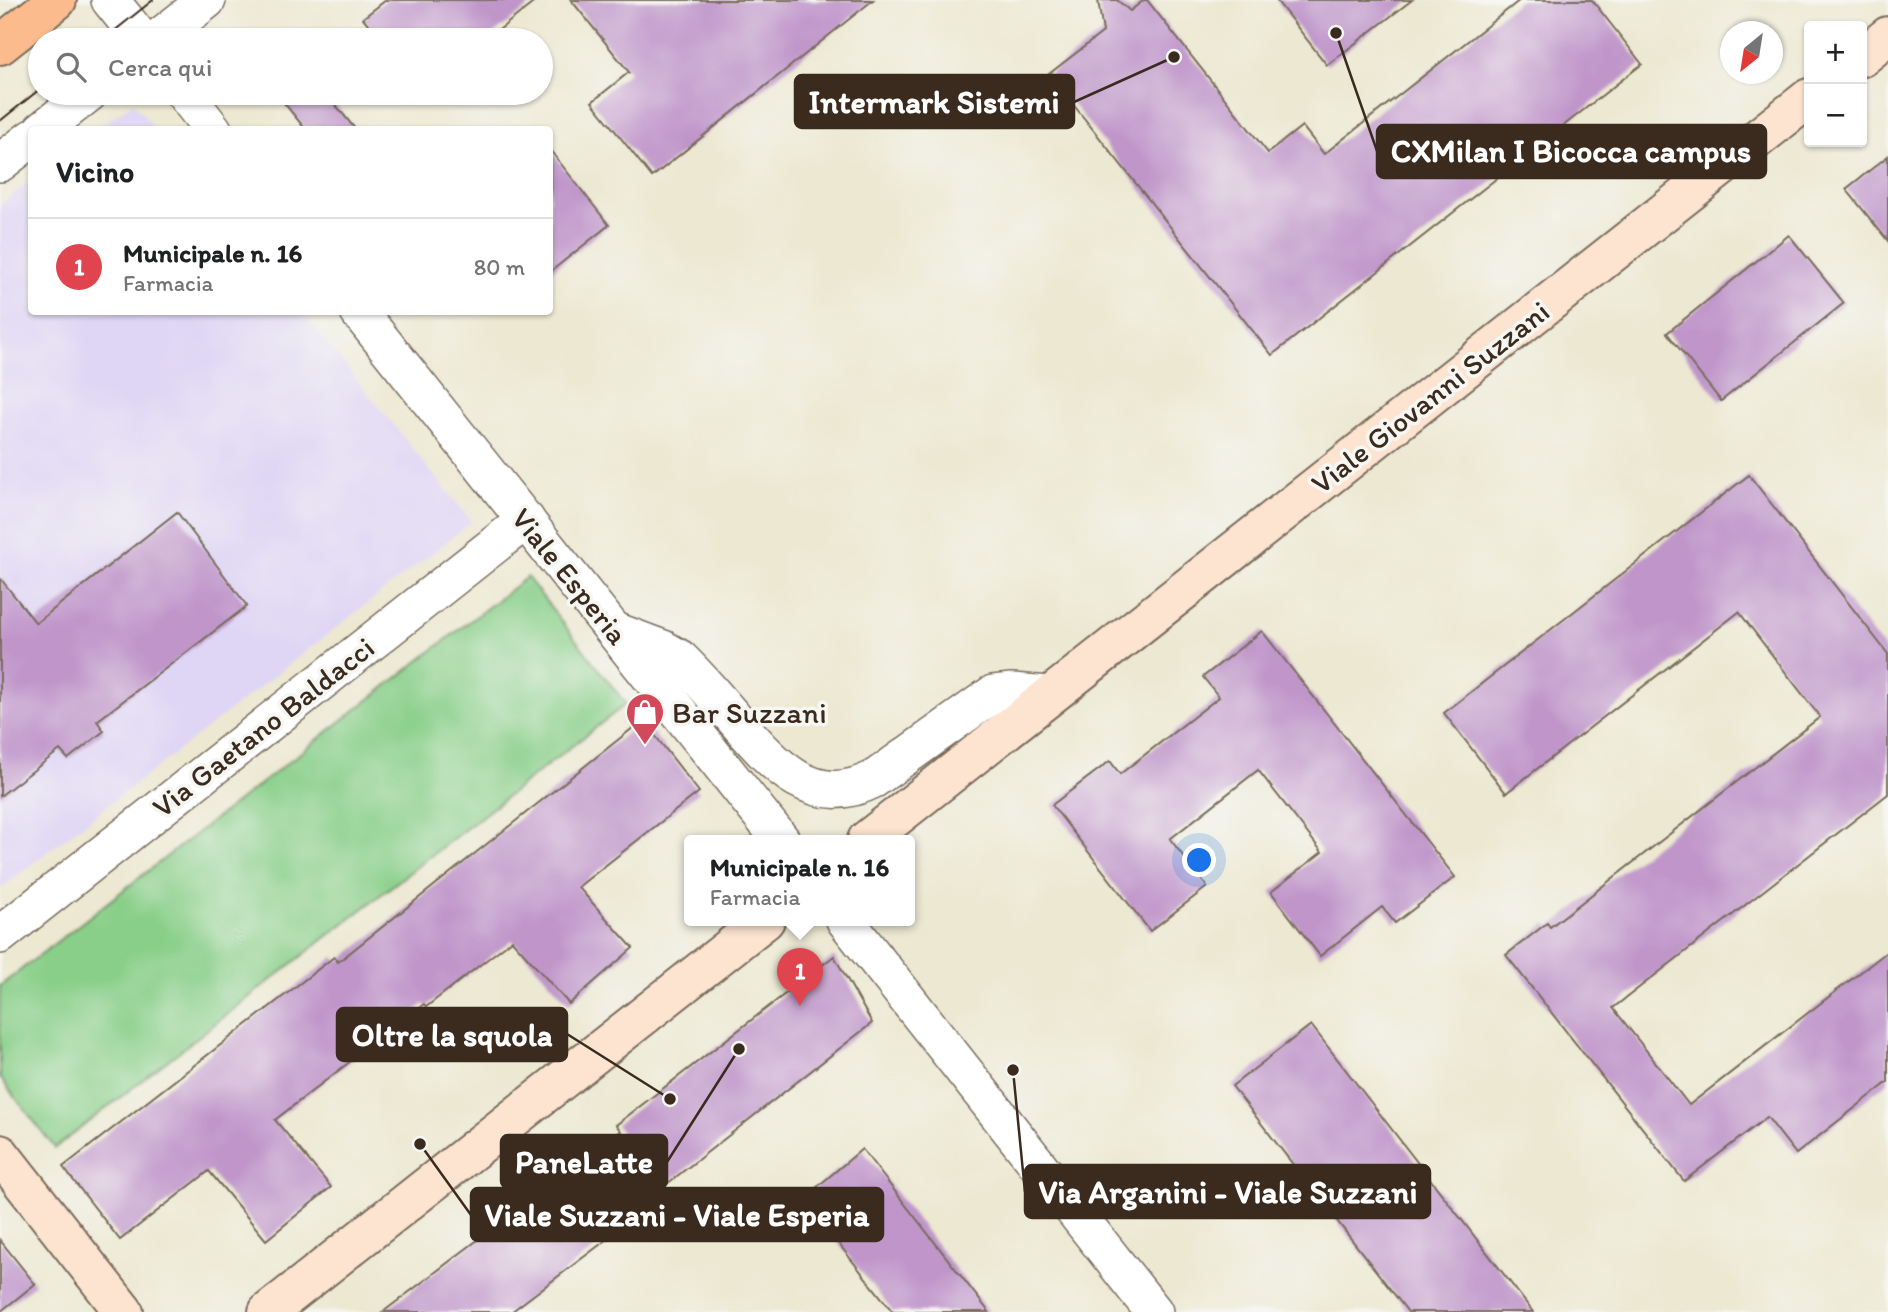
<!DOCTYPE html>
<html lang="it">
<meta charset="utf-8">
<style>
:root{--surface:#fff;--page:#f6f6f6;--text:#202124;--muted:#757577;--line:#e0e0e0;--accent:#b45309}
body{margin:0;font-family:Itim,sans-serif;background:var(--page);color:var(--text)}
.controls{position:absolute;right:21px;top:21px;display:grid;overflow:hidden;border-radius:7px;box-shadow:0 2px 5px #0004}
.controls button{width:63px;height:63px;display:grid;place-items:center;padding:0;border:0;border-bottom:2px solid var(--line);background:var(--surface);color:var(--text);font:35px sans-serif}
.compass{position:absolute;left:1720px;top:21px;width:63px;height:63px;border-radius:50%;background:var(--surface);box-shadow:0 2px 5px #0004;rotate:210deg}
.you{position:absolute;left:1200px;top:861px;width:24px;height:24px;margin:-18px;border:5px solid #fff;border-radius:50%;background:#1a73e8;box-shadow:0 0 0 10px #1a73e833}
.badge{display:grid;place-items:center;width:46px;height:46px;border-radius:50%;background:var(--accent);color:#fff;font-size:23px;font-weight:700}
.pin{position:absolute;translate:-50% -58px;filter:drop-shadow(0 2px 4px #0008)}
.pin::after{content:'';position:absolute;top:37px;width:24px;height:21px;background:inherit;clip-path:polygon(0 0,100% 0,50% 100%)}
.popup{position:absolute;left:684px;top:835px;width:231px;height:91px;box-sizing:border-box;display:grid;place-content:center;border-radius:7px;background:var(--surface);filter:drop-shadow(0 2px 5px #0005);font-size:23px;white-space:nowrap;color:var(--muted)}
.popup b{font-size:26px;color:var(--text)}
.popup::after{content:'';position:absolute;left:50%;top:100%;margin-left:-14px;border:14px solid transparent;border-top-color:var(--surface)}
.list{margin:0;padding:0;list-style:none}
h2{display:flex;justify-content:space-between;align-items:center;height:91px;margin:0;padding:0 28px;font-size:30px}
h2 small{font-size:23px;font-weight:400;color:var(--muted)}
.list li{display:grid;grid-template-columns:46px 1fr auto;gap:21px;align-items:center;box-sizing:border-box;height:98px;padding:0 28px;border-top:2px solid var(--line)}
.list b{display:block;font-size:26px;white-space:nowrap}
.list p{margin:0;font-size:23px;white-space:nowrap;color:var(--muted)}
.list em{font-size:23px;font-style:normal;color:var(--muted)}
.icon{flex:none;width:38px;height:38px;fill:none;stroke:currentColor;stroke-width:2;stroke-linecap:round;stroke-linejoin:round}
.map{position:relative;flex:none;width:1888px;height:1312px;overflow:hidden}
.search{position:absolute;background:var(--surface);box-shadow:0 2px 5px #0004;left:28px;top:28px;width:525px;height:77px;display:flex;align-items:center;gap:18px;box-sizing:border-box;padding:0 24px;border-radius:38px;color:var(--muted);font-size:26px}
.panel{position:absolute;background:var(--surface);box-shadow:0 2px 5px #0004;left:28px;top:126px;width:525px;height:189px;border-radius:7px}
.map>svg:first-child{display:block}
.built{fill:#dfd5f5}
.green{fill:#89cf89;stroke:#627c54;stroke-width:2}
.building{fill:#c096ca}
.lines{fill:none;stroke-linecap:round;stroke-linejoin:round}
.street-casing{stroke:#796c5d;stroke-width:40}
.secondary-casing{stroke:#796c5d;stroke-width:42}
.primary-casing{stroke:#796c5d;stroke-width:42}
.street{stroke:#fff;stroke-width:37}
.secondary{stroke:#fde4d1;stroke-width:38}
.primary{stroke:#fbbb8d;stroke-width:38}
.tram{stroke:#3b2a1e;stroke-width:2}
.labels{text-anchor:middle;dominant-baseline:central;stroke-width:7;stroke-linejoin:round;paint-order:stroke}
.street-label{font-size:30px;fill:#3b2a1e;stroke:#f6f6f2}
.poi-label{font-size:30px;fill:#3b2a1e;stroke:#f6f6f2;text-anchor:start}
.leader{fill:none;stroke:#3b2a1e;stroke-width:2.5}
.callout-dot{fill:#3b2a1e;stroke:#f6f6f2;stroke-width:2.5}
.callout{fill:#3b2a1e;stroke:#3b2a1e;stroke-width:2.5}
.callout-label{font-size:32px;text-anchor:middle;font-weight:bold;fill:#fff}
</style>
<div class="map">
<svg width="1888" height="1312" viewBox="0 0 1888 1312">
<rect width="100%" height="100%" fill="#f6f6f2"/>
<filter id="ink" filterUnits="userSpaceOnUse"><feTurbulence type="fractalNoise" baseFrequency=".0143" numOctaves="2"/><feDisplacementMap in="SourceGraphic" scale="14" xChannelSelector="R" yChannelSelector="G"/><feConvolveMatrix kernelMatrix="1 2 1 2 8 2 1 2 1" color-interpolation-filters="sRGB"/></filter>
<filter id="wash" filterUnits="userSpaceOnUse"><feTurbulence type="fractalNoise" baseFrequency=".00686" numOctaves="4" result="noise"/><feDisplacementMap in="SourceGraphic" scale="28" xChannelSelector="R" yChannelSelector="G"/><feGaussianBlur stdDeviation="1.57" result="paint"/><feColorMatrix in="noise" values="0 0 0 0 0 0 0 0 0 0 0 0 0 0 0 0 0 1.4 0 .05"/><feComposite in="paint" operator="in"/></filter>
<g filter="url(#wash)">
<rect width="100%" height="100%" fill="#ece8d1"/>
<g class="built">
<polygon points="133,102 155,129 97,129"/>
<polygon points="31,180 32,312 302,312 472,522 0,889 0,205"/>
</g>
<polygon class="green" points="527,577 626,704 55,1148 0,1078 0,986"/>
<g id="blocks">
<g class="building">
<polygon points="386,0 537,0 486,40 381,40 363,18"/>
<polygon points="571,0 873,0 652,177 592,102 629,72"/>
<polygon points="1098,0 1117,0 1130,11 1144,0 1147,0 1268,153 1302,126 1324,154 1520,0 1592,0 1642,64 1272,355 1049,74 1103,32"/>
<polygon points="1276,0 1412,0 1327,65"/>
<polygon points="276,93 326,93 356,130 306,130"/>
<polygon points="550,150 609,225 550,272"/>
<polygon points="1888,156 1888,241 1846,189"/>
<polygon points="1789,235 1844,303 1721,401 1667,333"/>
<polygon points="1749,475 1888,654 1888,794 1613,1008 1689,1105 1888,951 1888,1082 1796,1154 1767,1117 1684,1181 1506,955 1547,923 1550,927 1820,717 1739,612 1506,793 1444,713"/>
<polygon points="177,512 247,606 97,721 104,731 68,759 60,750 0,796 0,578 36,623"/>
<polygon points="1262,631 1455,877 1395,923 1382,907 1320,956 1271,892 1322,852 1258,770 1170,839 1207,887 1150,931 1052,805 1110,761 1120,774 1219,697 1203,677"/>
<polygon points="643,720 699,792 578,887 633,948 569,1004 512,940 426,1007 424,1004 275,1120 331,1187 266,1240 209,1171 120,1240 63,1167 334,957 338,962"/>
<polygon points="834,956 872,1023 630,1213 634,1219 511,1312 383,1312 621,1131 616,1125"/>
<polygon points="1311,1025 1533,1312 1408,1312 1232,1086"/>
<polygon points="862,1149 989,1312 893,1312 803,1199"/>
<polygon points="0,1240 35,1284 0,1312"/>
</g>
</g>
</g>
<g filter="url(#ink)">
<use href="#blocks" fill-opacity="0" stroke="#796c5d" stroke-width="2"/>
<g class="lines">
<defs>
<g id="street">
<polyline points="110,0 142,40"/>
<polyline points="156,40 207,0"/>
<polyline points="184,93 213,130"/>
<polyline points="42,130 89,93"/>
<polyline points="0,163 32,138"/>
<polyline points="359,312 781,840"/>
<path d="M 615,631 L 663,649 L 679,658 C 700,678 719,701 738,723 C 775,766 814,810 874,779 L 993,694 L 1012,692 L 1050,695"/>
<polyline points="845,920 1154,1312"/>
<polyline points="0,935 526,520"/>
</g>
<g id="secondary">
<polyline points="1862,57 1888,36"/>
<polyline points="867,840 1809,98"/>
<polyline points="0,1154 124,1312"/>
<polyline points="268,1312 765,920"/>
</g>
<polyline id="primary" points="0,45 57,0"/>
</defs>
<use href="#street" class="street-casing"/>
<use href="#secondary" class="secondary-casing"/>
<use href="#primary" class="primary-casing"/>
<use href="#street" class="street"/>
<use href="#secondary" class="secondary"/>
<use href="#primary" class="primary"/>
<g class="tram">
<polyline points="103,40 153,0"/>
<polyline points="0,121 40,89"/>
</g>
</g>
</g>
<defs>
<symbol id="shop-pin" viewBox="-11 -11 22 30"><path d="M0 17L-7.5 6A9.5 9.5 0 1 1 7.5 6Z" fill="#d1495b" stroke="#f6f6f2"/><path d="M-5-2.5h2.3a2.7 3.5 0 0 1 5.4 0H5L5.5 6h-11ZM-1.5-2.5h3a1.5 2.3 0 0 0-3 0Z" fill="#fff"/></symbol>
</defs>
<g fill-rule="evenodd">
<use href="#shop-pin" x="623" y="690" width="44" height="60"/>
</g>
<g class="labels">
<g class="street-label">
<text transform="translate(1430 397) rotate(-38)">Viale Giovanni Suzzani</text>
<text transform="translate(570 576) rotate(51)">Viale Esperia</text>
<text transform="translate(263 727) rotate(-38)">Via Gaetano Baldacci</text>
</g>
<g class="poi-label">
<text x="672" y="712">Bar Suzzani</text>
</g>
</g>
<path class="leader" d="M1174 57L1074 102M1336 33L1377 151M670 1099L567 1034M739 1049L667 1162M1013 1070L1025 1192M420 1144L471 1215"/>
<g class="callout-dot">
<circle cx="1174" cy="57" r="7"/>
<circle cx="1336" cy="33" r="7"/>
<circle cx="670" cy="1099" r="7"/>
<circle cx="739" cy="1049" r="7"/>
<circle cx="1013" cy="1070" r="7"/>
<circle cx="420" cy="1144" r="7"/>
</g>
<g class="callout">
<rect x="795" y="75" width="279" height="53" rx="7"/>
<rect x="1377" y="125" width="389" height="53" rx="7"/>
<rect x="337" y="1008" width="230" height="53" rx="7"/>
<rect x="501" y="1135" width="166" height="53" rx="7"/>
<rect x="1025" y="1165" width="405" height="53" rx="7"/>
<rect x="471" y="1188" width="412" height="53" rx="7"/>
</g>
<g class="callout-label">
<text x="934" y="113">Intermark Sistemi</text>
<text x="1571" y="162">CXMilan I Bicocca campus</text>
<text x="452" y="1046">Oltre la squola</text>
<text x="584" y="1173">PaneLatte</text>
<text x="1228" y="1203">Via Arganini - Viale Suzzani</text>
<text x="677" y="1226">Viale Suzzani - Viale Esperia</text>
</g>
</svg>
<div class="controls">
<button>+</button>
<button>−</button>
</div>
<svg class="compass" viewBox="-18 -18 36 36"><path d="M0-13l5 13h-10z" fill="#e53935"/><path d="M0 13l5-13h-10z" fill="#757577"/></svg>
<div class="you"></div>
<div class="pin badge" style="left:800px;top:1006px;background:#e0444e">1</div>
<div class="popup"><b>Municipale n. 16</b>Farmacia</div>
<div class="search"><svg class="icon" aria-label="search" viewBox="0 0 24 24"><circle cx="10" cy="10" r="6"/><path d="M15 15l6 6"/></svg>Cerca qui</div>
<section class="panel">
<h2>Vicino<small></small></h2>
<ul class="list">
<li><span class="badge" style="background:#e0444e">1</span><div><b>Municipale n. 16</b><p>Farmacia</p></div><em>80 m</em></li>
</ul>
</section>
</div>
